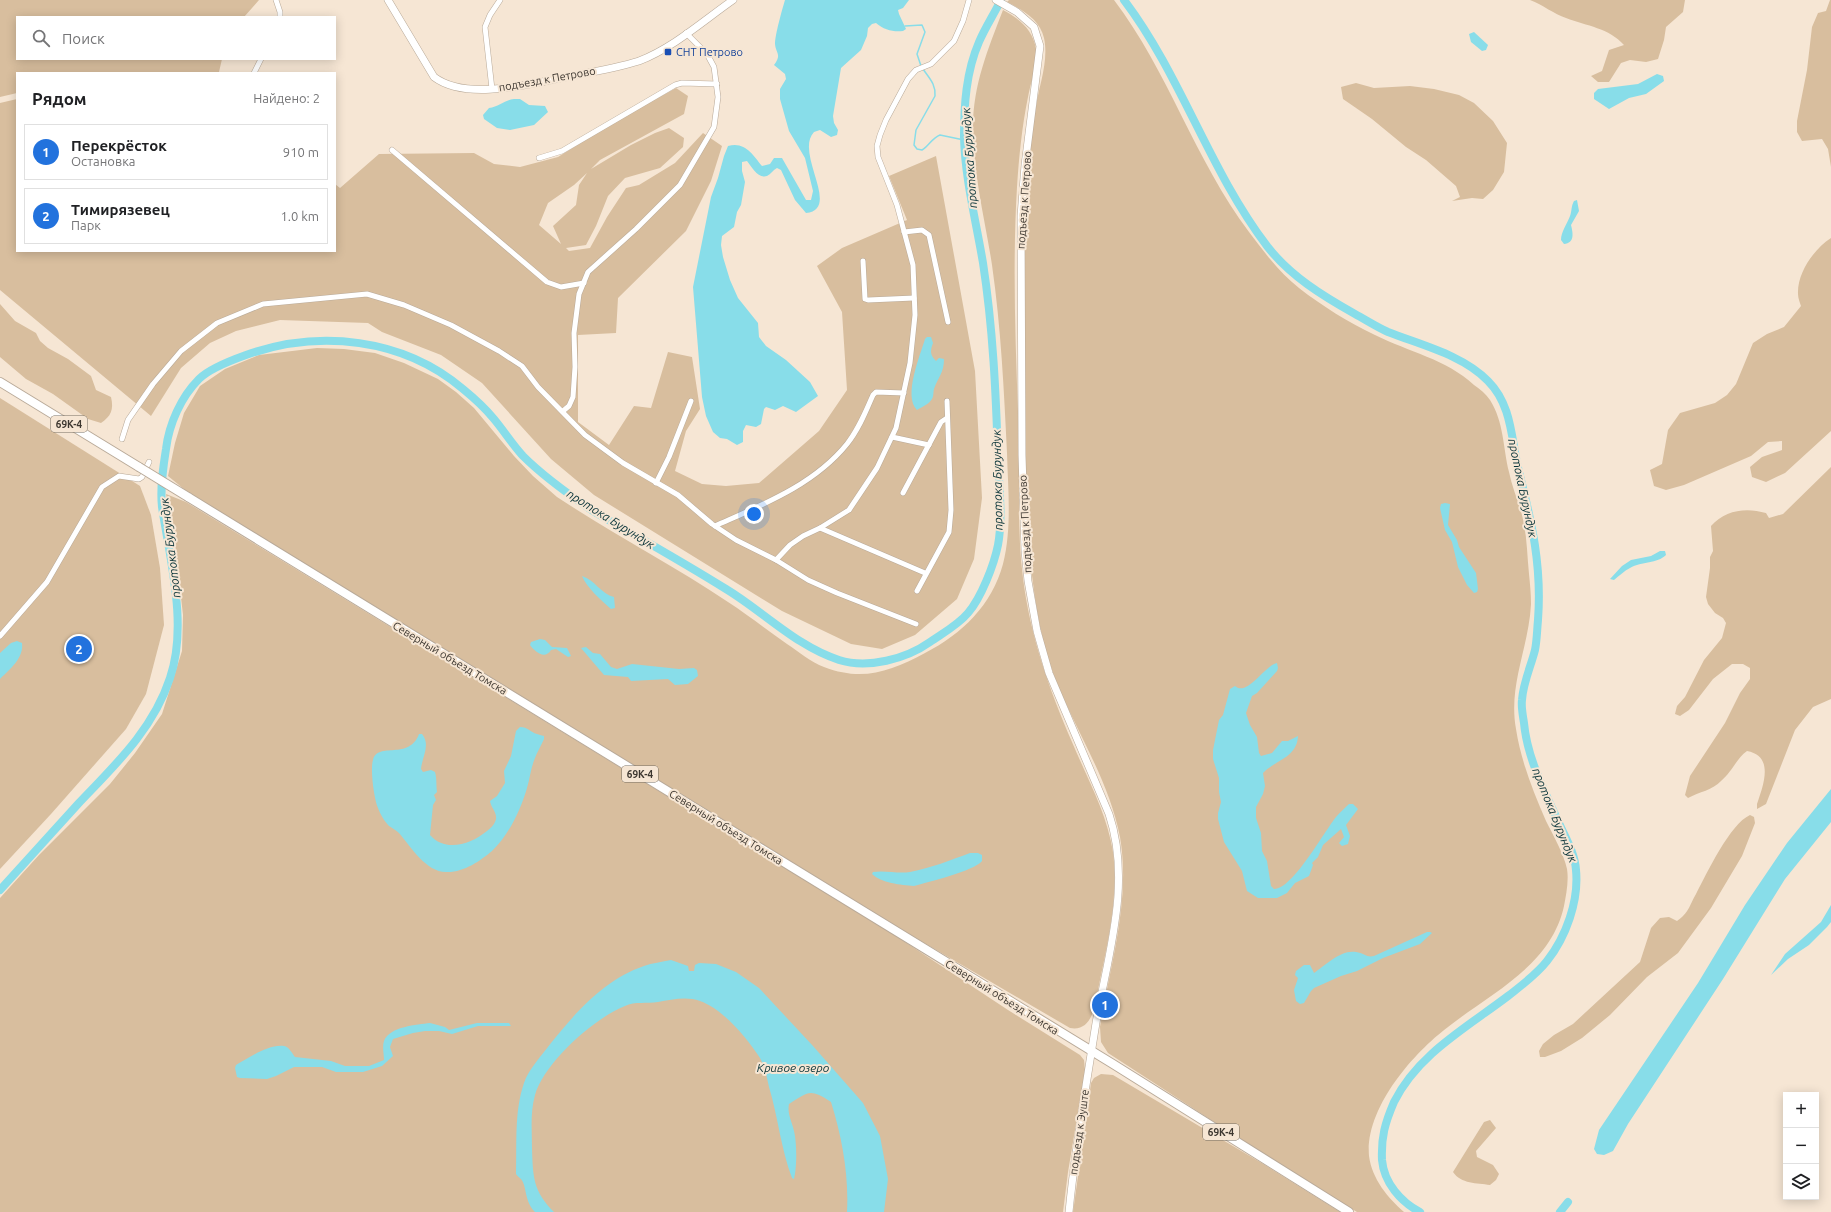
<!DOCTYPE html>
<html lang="ru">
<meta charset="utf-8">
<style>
:root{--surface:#fff;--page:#f2f2f2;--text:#202124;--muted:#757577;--line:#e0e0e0;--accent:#2272dd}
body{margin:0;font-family:Ubuntu,sans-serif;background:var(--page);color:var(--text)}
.controls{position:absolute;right:12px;bottom:12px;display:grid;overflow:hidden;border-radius:0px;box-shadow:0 2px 10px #0003}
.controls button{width:36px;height:36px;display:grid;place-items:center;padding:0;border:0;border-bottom:1px solid var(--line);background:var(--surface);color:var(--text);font:20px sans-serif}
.you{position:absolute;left:754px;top:514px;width:14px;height:14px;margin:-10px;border:3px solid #fff;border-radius:50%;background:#1a73e8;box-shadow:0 0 0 6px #1a73e833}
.badge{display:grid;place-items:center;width:26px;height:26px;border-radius:50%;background:var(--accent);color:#fff;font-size:13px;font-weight:700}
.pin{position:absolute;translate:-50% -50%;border:2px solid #fff;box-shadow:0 1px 4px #0006}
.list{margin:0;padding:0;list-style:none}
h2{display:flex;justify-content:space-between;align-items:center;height:52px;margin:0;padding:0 16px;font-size:17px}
h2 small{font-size:13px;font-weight:400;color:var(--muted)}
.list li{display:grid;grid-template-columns:26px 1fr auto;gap:12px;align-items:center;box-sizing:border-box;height:56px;margin:0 8px 8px;padding:0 8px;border:1px solid var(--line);border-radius:0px}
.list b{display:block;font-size:15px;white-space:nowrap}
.list p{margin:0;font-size:13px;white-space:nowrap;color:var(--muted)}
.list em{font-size:13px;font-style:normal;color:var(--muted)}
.icon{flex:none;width:22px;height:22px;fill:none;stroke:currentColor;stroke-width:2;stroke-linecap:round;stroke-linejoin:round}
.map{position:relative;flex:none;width:1831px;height:1212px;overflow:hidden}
.search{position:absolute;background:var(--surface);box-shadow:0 2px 10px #0003;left:16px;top:16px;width:320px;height:44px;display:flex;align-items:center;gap:10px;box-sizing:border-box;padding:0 14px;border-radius:0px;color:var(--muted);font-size:15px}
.panel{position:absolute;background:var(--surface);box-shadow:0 2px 10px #0003;left:16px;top:72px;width:320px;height:180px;border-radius:0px}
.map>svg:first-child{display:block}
.green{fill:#d8be9e;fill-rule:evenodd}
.water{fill:#88dde9}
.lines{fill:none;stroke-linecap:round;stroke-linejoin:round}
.stream{stroke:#88dde9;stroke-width:1.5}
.river{stroke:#88dde9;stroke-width:8}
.street-casing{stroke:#b9aa99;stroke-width:6}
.secondary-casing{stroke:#b9aa99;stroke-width:8}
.primary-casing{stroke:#b9aa99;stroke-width:10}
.street{stroke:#fff;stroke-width:5}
.secondary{stroke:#fff;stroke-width:7}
.primary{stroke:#fff;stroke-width:8}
.primary-bridge-casing{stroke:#b9aa99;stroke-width:10;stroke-linecap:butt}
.primary-bridge{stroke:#fff;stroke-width:8}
.transit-dot{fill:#1a4fb4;stroke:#f6e6d4;stroke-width:1.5}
.labels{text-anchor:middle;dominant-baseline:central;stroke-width:4;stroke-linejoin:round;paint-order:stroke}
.shield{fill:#f6e6d4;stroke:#746c61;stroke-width:1}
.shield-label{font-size:10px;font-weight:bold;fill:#3d3730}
.transit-label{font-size:11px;fill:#164399;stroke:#f6e6d4;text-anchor:start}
.street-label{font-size:11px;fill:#3d3730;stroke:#f6e6d4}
.water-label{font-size:12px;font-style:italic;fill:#093439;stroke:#f6e6d4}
</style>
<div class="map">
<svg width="1831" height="1212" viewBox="0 0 1831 1212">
<rect width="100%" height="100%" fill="#f6e6d4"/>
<g class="green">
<polygon points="0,0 259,0 244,17 17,17 17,59 222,59 219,72 216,73 17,73 17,93 0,97"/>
<path d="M 1009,0 L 1114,0 C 1168,71 1195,160 1249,232 C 1264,252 1279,272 1299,288 C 1322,306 1348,322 1375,335 C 1409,352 1446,359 1474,385 C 1480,389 1486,394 1490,400 C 1504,422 1503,448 1509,472 C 1512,487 1518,500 1522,515 C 1527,534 1527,554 1529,574 C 1530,584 1531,594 1531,604 C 1529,647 1508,685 1516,729 C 1521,761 1533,791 1546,821 C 1553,835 1564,854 1567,869 C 1569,881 1566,895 1564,906 C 1551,966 1491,993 1448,1027 C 1412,1054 1365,1109 1369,1156 C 1372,1179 1388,1198 1404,1212 L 1357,1212 L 1265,1155 L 1108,1053 L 1101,1042 L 1100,1027 C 1110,965 1131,901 1120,837 C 1107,769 1061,711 1044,644 C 1024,561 1026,474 1025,389 C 1024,318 1021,247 1028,176 C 1030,153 1032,130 1036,107 C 1039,85 1049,61 1044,38 C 1040,20 1023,10 1007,2 Z"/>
<path d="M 1530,0 L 1685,0 L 1683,12 L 1666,27 L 1664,40 L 1658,59 L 1646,62 L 1630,60 L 1621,63 L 1609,82 L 1598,82 L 1591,76 L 1602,71 L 1609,50 L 1624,45 C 1609,28 1587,26 1566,18 C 1554,14 1543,5 1530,0 Z"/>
<polygon points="1830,0 1831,0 1831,167 1828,149 1822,139 1802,141 1797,132 1797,121 1807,70 1812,27 1818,13 1826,11"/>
<path d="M 1003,10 C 1020,19 1033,30 1036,49 C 1038,65 1031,81 1028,97 C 1022,126 1019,157 1017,187 C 1012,271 1016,355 1019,439 C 1020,485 1017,532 1023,578 C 1030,635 1049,689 1072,742 C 1087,778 1107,813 1113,852 C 1119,898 1107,945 1098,990 C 1095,1006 1092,1032 1070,1028 L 914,937 L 190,494 L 168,476 L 175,443 L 184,413 L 200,386 L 225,369 L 259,355 L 317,348 L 344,349 L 375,353 L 404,363 L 438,379 L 456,392 L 474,408 L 514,456 L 533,476 L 557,497 C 613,534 673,565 728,602 C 748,615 767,630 787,644 C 799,652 811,662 824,667 C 863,682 891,671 925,653 C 962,634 992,605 1003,564 C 1012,528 1008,490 1007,453 C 1004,390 1001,328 992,265 C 985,219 973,174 973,127 C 973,85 988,49 1003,10 Z"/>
<polygon points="1356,83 1374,88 1410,86 1434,89 1459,95 1474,103 1493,121 1507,143 1504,172 1493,190 1483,199 1472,198 1452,201 1460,197 1456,186 1426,160 1406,147 1372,119 1343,99 1341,87"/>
<path d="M 676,88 L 688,96 L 684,114 L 600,160 L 591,169 L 631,145 L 655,133 L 669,128 L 684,138 L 683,147 L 660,168 L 625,178 L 608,196 L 596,226 L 586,245 L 566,248 L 569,251 L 590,248 L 607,217 L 626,188 L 639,185 L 675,163 L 703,133 L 722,146 L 711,181 L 686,231 L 618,298 L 616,333 L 578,335 L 578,422 L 609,445 L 634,406 L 651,408 L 668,352 L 692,357 L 700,409 L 686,431 L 675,471 L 702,484 L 726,486 L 759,483 L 819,431 L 847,390 L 842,312 L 817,266 L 842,248 L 907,220 L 889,176 L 936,156 L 975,371 L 982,498 L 974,559 L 957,599 L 915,635 L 882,649 L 851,644 L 782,611 L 594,495 L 551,459 L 482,383 L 441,355 L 382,332 L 368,323 L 280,320 L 236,331 L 210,343 L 181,368 L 151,416 L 0,290 L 0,103 L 17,99 L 17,251 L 335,251 L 335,184 L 340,188 L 379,154 L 474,153 L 494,164 L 520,167 L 558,157 L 616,121 ZM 587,173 L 579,185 L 576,205 L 553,226 L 561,244 L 539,225 L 548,203 L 574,185 Z"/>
<path d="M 1831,238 L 1831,431 L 1785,473 L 1766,482 L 1752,477 L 1750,467 L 1762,457 L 1782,450 L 1782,441 L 1768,442 L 1751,456 L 1684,485 L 1666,490 L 1654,486 L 1650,470 L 1662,464 L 1668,430 L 1680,413 L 1715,403 L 1727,395 L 1736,384 L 1753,343 L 1767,334 L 1784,327 L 1801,306 C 1800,303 1798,298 1798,294 C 1797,273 1814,249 1831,238 Z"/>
<path d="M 0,304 L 15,321 L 36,333 L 40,341 L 48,348 L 68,359 L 91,376 L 96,390 L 111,397 C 114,410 111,416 101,423 L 88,419 L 53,394 L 26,379 L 0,357 Z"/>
<polygon points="0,398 140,486 151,515 160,568 164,625 146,694 126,729 51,814 0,869"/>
<path d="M 1831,467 L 1831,699 L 1813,707 L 1795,730 L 1766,804 L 1757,809 L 1757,804 C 1763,786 1775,756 1747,751 C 1736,759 1732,772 1721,781 C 1713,790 1699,792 1688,798 L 1685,795 L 1690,776 L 1725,723 L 1740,693 L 1750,679 L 1750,668 L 1743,664 L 1732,664 L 1713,679 L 1689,710 L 1680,716 L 1675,714 L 1677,706 L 1685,697 L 1704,660 L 1722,638 L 1726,623 L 1723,618 L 1715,613 L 1708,604 L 1706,597 L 1710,568 L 1710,557 L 1713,551 L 1711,526 C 1725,510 1746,507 1766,513 L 1769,518 L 1783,514 Z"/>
<polygon points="166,494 186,502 893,934 1008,1010 1080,1055 1084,1060 1085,1070 1068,1172 1063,1212 0,1212 0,898 39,855 110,784 135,753 162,714 182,651 183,615 173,527"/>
<path d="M 1750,815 L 1754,817 L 1755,823 L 1742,856 L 1711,908 L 1678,953 L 1647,977 L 1610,1015 L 1582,1038 L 1561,1051 L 1545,1057 L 1540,1057 L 1539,1051 L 1543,1044 L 1554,1035 L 1573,1024 L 1640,962 L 1651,928 L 1660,918 L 1669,917 L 1677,921 C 1689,913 1689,906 1696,894 C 1707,873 1730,824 1750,815 Z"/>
<polygon points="1101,1074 1113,1075 1265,1165 1340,1212 1073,1212 1091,1083 1094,1078"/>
<path d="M 1490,1120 L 1496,1128 L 1476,1151 L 1477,1157 L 1493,1165 L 1499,1174 L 1496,1180 L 1490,1185 C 1477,1183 1461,1184 1453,1172 L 1484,1122 Z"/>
</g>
<g class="water">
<path d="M 785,0 L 909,0 L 903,8 L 898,10 L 899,14 L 906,29 L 903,31 C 893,32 884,30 876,23 L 872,24 L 868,28 L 867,36 L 861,50 L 841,68 L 833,116 L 834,123 L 838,130 L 837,135 L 831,137 L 820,130 L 814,132 C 794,153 842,209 806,213 L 795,200 L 781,170 L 777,168 C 773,170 771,174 767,176 C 758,179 752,167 747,161 L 742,162 L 742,171 L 745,182 L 741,205 L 737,212 L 734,227 L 722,236 L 721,245 L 723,257 L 730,280 L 738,298 L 758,323 L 759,337 L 766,346 L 786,360 L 810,382 L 818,396 L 796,412 L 783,406 L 775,410 L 766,407 L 764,409 L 761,424 L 756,427 L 746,425 L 743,431 L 743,442 L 737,445 L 727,439 L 720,438 L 713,432 L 706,416 L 702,397 L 693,287 L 711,197 L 718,178 L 724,156 L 728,146 C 745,141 753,155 762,166 L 770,164 L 774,158 L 782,158 L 806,200 L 811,200 L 813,191 L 805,158 L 789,131 L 780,99 L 780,89 L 786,79 L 785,74 L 774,65 C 782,54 776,54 775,44 C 775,35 782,10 785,0 Z"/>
<polygon points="1474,32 1488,45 1486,50 1482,51 1471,42 1469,34"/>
<polygon points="1657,74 1663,76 1664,81 1646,94 1629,98 1609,109 1594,99 1594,93 1598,89 1638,84"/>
<path d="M 514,99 L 520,99 L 529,105 L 545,106 L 548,112 L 534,125 L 510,130 L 497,128 L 484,119 L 483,115 L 489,108 C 499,107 505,100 514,99 Z"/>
<path d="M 1577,200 L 1579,211 L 1571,225 C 1573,233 1575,243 1564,244 L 1561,240 C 1561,232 1567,224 1570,216 C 1572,211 1571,206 1574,201 Z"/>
<path d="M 927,337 L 931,337 L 933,343 C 930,351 930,355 936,361 L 939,358 L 944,359 C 944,373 938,377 934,389 C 933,392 934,396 932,399 C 929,404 922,407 917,410 C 903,396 920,356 925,339 Z"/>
<polygon points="1445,503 1450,504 1448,525 1457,540 1459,547 1476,573 1478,589 1477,592 1474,593 1467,585 1458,567 1452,542 1445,530 1440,508 1441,504"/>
<path d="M 1660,551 L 1665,551 L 1666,555 C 1657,564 1642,561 1630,568 C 1624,571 1619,576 1614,580 L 1610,579 L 1622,566 L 1631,560 L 1651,556 Z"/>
<path d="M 582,576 C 595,580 601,594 614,597 L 615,608 L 611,609 C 601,600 587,588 582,576 Z"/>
<path d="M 540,639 L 545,640 L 552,647 L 567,648 L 571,656 L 568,657 L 556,649 L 551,650 C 545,660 535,652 530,645 L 531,642 Z"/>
<path d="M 17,641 L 22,643 C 24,658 10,669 0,679 L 0,653 L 11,643 Z"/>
<polygon points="586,647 593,653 600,654 611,667 617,669 632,664 679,669 694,668 697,670 698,676 688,684 675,685 668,679 631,681 628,677 604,675 581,648"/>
<path d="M 1277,663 L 1278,668 L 1277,671 L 1257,693 L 1252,696 L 1246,713 L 1250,725 L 1257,737 L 1259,753 L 1261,756 L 1272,753 L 1282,741 L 1288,741 L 1298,736 C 1297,758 1275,760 1263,773 L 1265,786 L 1263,794 L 1256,807 L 1256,818 L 1261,833 L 1262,851 L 1267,861 L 1271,886 L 1274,889 C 1292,890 1324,832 1336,817 C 1340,812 1345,808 1349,804 L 1353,804 L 1358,809 L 1346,825 L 1350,836 L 1348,844 L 1342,846 L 1339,843 L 1344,837 L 1341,829 L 1323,845 L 1318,857 L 1312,863 L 1313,865 L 1309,876 L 1295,883 L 1287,893 L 1277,898 L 1258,898 L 1247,891 L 1242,871 L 1224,842 L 1218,819 L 1218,813 L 1221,802 L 1219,792 L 1219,778 L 1213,759 L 1213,750 L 1219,720 L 1223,715 L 1230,689 L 1235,686 C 1247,697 1265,665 1277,663 Z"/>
<path d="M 520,727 C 528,727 530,732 537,734 C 539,735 541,735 544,736 L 544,739 C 541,746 537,752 535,758 C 531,767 530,778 527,788 C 521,809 509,835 492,851 C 480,861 463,873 446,872 C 426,872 411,847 399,833 C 396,830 392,828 389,826 C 385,822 380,814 378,808 C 374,799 370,769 373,760 C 378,741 409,761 419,734 L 422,734 C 431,745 422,757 421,769 L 423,772 L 431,770 L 435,772 C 437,779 436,785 437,792 L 434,795 L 436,800 L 433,805 L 430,835 C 446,853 471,844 487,831 C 491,828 495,824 496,819 C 497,812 491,808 490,801 L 497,796 L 505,783 L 504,771 L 511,756 L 516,731 Z"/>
<polygon points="1831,789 1831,822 1785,879 1723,979 1628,1124 1613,1151 1604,1155 1597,1154 1594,1149 1599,1130 1698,983 1745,905 1787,843"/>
<path d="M 970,853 L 978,853 L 982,855 L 982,861 C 974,871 928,882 914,886 C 901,885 881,883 872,874 L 873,872 C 885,870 898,874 910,872 C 931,868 951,860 970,853 Z"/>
<polygon points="1831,905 1831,922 1827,927 1809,945 1788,959 1771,975 1785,954 1821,922"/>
<path d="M 1427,932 L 1430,932 L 1432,933 L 1420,944 L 1383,958 L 1357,971 L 1341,976 L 1314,988 L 1311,991 L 1304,1003 L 1300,1004 L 1296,1001 L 1294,990 L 1298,978 L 1295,975 L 1296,971 L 1304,965 L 1310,965 L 1314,973 C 1325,965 1342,949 1356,952 C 1364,953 1367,958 1374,956 Z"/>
<path d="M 671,960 L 688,966 L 689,971 L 694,971 L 695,965 L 699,963 L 716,964 L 736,972 L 759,988 L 813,1046 L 863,1103 L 880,1136 L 888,1179 L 884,1212 L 847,1212 C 849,1175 842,1137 831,1102 C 809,1088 809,1092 789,1104 C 787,1114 792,1121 794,1131 C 797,1143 797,1167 794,1179 L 792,1178 C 781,1149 778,1117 769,1087 C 767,1078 765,1067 760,1058 C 747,1038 723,1009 700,1001 C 686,996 671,1000 658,1002 C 647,1004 635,1001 625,1006 C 594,1018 544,1063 535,1095 C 530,1113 532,1131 532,1149 C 533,1177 533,1191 554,1212 L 535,1212 C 524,1201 527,1186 521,1179 C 519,1177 517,1176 516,1174 C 517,1145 514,1112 524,1083 C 528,1070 543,1054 551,1043 C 576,1012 605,979 644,966 C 652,963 662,962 671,960 Z"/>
<path d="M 430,1023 L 445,1027 L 449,1030 L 477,1023 L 509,1023 L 511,1026 L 478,1026 L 452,1034 L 439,1031 L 425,1031 L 413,1033 L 393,1039 L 390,1047 L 393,1056 L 382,1066 L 363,1072 L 336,1072 L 322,1067 L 294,1067 L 276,1076 L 267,1079 L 240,1078 L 237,1077 L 235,1068 L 236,1065 C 249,1058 268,1044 284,1046 C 289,1047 292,1053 295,1057 L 331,1061 L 345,1066 L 369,1066 L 384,1060 C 384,1054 382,1047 384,1041 C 390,1026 417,1025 430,1023 Z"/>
</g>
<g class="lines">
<g class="stream">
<polyline points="905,26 922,25 925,32 917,54 921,66"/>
<path d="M 923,69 C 929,78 936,84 935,96 L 916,130 L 914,145 L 917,149 L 922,150 C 929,146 932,138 940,135 L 964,140"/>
</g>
<g class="river">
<path d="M 1124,0 C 1181,75 1209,170 1267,246 C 1290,276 1323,296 1355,314 C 1366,320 1377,327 1388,332 C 1421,345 1463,355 1488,381 C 1513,406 1511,441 1519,472 C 1532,523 1542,566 1538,620 C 1537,630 1537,640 1535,650 C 1531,666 1523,683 1522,700 C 1521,707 1523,716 1524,723 C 1527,757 1544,790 1558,821 C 1565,837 1575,853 1576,870 C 1579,901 1566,937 1547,961 C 1536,975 1522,985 1508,996 C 1466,1028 1418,1054 1394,1102 C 1385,1123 1381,1137 1382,1160 C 1384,1183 1401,1202 1420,1212"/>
<path d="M 0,890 C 26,861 52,833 78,804 C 114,766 153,730 170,678 C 188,626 170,560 162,507 C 160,488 163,468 166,449 C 169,424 181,397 199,379 C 209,369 232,360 246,355 C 319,329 403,338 463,389 C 474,398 485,408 494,419 C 504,431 512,444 523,456 C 544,477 568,494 593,511 C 638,537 683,562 726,589 C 764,612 796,646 839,660 C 868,669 906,659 930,642 C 943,633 958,625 968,613 C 981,598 994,565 998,545 C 1003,518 999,487 998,460 C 996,394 993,328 983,263 C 976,221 965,179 964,137 C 964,105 966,72 979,42 C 985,28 994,14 1001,0"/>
<polyline points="1560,1212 1568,1202"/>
</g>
<defs>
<g id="street">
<polyline points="276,0 280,12 280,17"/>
<polyline points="254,73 261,59"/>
<polyline points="492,89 485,27 490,15 500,0"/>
<polyline points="392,150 547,282 561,287 584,283"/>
<polyline points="539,158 562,151 675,85 682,83 717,84"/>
<polyline points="904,232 922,230 929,235 948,322"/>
<polyline points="863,261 865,299 868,300 914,298"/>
<polyline points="563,411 569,406 573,397 575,367 574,333 579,294 588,272 636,229 680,185 714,127 718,97 714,67 707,54 686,33"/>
<polyline points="892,437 929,445"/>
<polyline points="122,439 128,420 153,384 181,351 217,323 263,304 367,294 404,305 451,325 499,351 522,366 538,387 585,435 623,463 678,495 712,524 736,540 776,560 808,580 837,593 916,624"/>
<polyline points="656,483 669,457 691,401"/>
<polyline points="903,493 941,422 947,418"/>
<path d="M 715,526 C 762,505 814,485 847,444 C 859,429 866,411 873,395 L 876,392 L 904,393"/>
<polyline points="820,528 925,573"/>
<polyline points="776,560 790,545 803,536 820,528 849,510 877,468 896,428 910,363 915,315 913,265 897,205 878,157 877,146 880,135 886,120 908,79 916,70 931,64 954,41 963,21 969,0"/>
<polyline points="917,591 949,532 951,510 947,401"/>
<polyline points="0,636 47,582 102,487 119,476 139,479 142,477 149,462"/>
</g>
<g id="secondary">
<path d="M 388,0 L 434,77 C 467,102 533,83 571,76 C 593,72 617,68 639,61 C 673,48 703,21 733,0"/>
<path d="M 996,0 L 1017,12 L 1034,27 L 1040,46 L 1025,165 L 1021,216 L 1022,455 L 1025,551 L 1028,581 L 1037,631 L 1049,673 L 1109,814 C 1132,883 1108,954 1096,1023 C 1086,1086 1075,1149 1069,1212"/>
</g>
<g id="primary">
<polyline points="0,382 139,467"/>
<polyline points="188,497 1113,1064 1349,1212"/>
</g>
</defs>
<use href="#street" class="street-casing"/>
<use href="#secondary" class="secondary-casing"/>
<use href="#primary" class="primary-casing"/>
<use href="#street" class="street"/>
<use href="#secondary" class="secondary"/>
<use href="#primary" class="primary"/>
<defs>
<polyline id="primary-bridge" points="139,467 188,497"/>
</defs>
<use href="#primary-bridge" class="primary-bridge-casing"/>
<use href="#primary-bridge" class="primary-bridge"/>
</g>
<rect class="transit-dot" x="664" y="48" width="8" height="8" rx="2"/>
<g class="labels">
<g class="shield">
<rect x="51" y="416" width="36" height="16" rx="3"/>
<rect x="622" y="766" width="36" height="16" rx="3"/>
<rect x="1203" y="1124" width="36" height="16" rx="3"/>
</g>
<g class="shield-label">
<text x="69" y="424">69К-4</text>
<text x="640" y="774">69К-4</text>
<text x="1221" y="1132">69К-4</text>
</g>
<g class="transit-label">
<text x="676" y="52">СНТ Петрово</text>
</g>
<g class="street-label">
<text transform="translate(547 79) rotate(-10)">подъезд к Петрово</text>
<text transform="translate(1024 200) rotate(-86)">подъезд к Петрово</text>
<text transform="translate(1025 524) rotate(-93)">подъезд к Петрово</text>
<text transform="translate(450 658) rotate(31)">Северный объезд Томска</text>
<text transform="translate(726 827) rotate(32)">Северный объезд Томска</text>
<text transform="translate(1002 997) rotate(32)">Северный объезд Томска</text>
<text transform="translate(1079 1132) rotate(-82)">подъезд к Эуште</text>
</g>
<g class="water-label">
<text transform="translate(969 158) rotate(-94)">протока Бурундук</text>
<text transform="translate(997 480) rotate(-91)">протока Бурундук</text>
<text transform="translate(1523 488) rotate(78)">протока Бурундук</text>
<text transform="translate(611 519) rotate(32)">протока Бурундук</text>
<text transform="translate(170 548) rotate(-97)">протока Бурундук</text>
<text transform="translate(1555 815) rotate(68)">протока Бурундук</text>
<text x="793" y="1067">Кривое озеро</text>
</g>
</g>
</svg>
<div class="controls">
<button>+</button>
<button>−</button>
<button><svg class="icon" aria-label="layers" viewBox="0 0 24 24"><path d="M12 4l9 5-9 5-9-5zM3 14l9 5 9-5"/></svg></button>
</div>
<div class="you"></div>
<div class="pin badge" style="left:1105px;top:1005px">1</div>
<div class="pin badge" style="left:79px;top:649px">2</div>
<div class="search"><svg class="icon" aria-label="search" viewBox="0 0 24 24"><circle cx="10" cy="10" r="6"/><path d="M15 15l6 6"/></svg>Поиск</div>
<section class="panel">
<h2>Рядом<small>Найдено: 2</small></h2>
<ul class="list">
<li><span class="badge">1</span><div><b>Перекрёсток</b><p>Остановка</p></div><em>910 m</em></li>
<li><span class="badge">2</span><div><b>Тимирязевец</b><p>Парк</p></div><em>1.0 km</em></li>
</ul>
</section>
</div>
